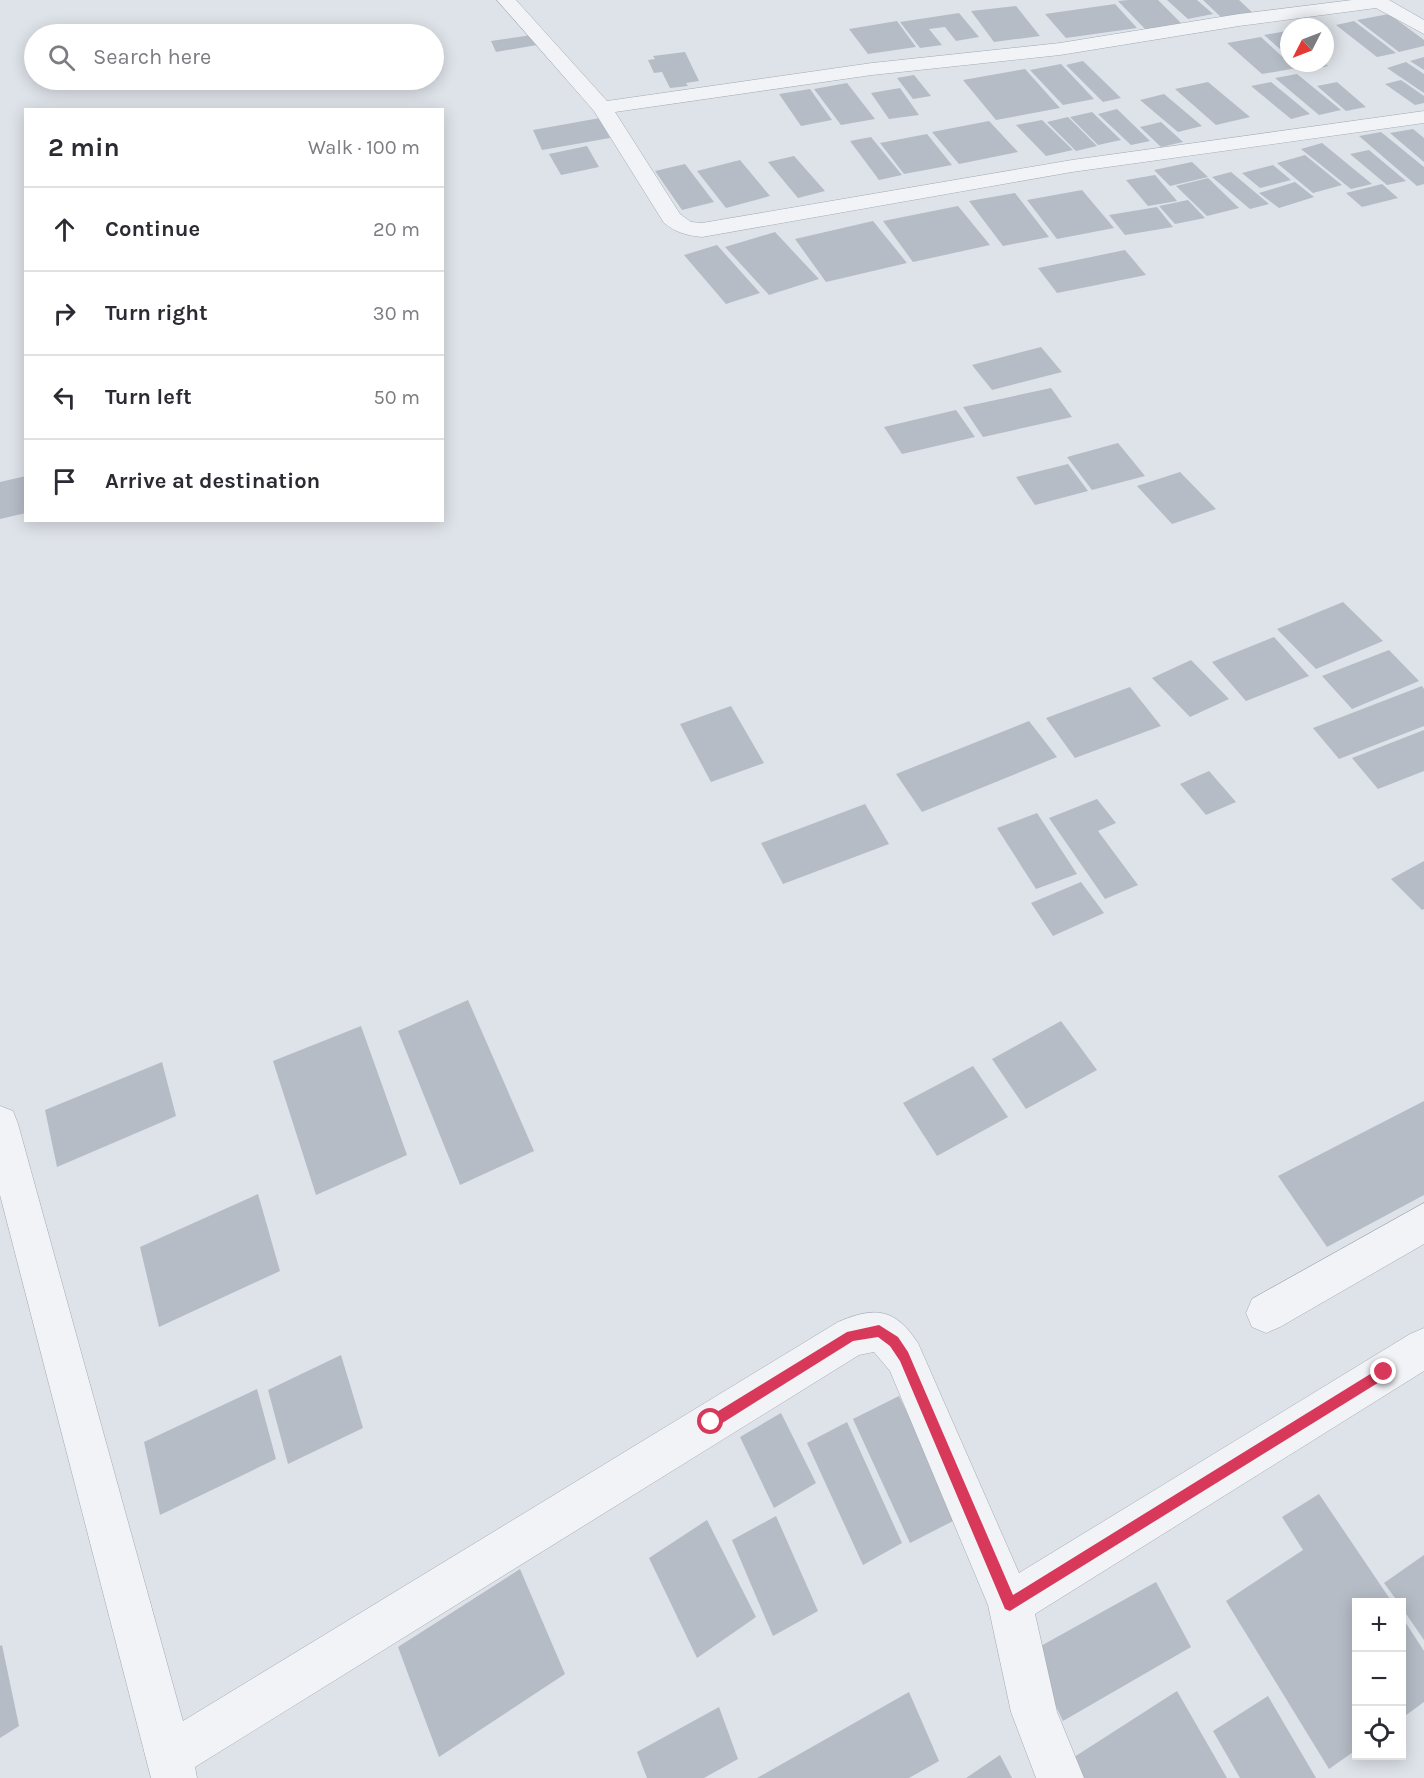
<!DOCTYPE html>
<meta charset="utf-8">
<style>
:root{--surface:#fff;--page:#f2f2f3;--text:#2b2b33;--muted:#7c7c81;--line:#e1e1e2}
body{margin:0;font-family:Karla,sans-serif;background:var(--page);color:var(--text)}
.controls{position:absolute;right:18px;bottom:18px;display:grid;overflow:hidden;border-radius:0px;box-shadow:0 3px 15px #0003}
.controls button{width:54px;height:54px;display:grid;place-items:center;padding:0;border:0;border-bottom:2px solid var(--line);background:var(--surface);color:var(--text);font:30px sans-serif}
.compass{position:absolute;left:1280px;top:18px;width:54px;height:54px;border-radius:50%;background:var(--surface);box-shadow:0 3px 15px #0003;rotate:228deg}
.stop{position:absolute;width:18px;height:18px;margin:-14px;border:4px solid #d83859;border-radius:50%;background:#fff}
.stop.end{background:#d83859;border-color:#fff;box-shadow:0 2px 6px #0008}
.list{margin:0;padding:0;list-style:none}
h2{display:flex;justify-content:space-between;align-items:center;height:78px;margin:0;padding:0 24px;font-size:26px}
h2 small{font-size:20px;font-weight:400;color:var(--muted)}
.list li{display:grid;grid-template-columns:39px 1fr auto;gap:18px;align-items:center;box-sizing:border-box;height:84px;padding:0 24px;border-top:2px solid var(--line)}
.list b{display:block;font-size:22px;white-space:nowrap}
.list em{font-size:20px;font-style:normal;color:var(--muted)}
.icon{flex:none;width:33px;height:33px;fill:none;stroke:currentColor;stroke-width:2;stroke-linecap:round;stroke-linejoin:round}
.map{position:relative;flex:none;width:1424px;height:1778px;overflow:hidden}
.search{position:absolute;background:var(--surface);box-shadow:0 3px 15px #0003;left:24px;top:24px;width:420px;height:66px;display:flex;align-items:center;gap:15px;box-sizing:border-box;padding:0 21px;border-radius:33px;color:var(--muted);font-size:22px}
.panel{position:absolute;background:var(--surface);box-shadow:0 3px 15px #0003;left:24px;top:108px;width:420px;height:414px;border-radius:0px}
.map>svg:first-child{display:block}
.building{fill:#b5bcc6}
.lines{fill:none;stroke-linecap:round;stroke-linejoin:round}
.minor-casing{stroke:#a3aab3;stroke-width:1}
.minor{fill:#f1f3f7;fill-rule:evenodd}
.route{fill:#d83859}
</style>
<div class="map">
<svg width="1424" height="1778" viewBox="0 0 1424 1778">
<rect width="100%" height="100%" fill="#dee3e9"/>
<g class="building">
<polygon points="1129,0 1158,0 1184,26 1147,31 1118,1"/>
<polygon points="1167,0 1197,0 1213,14 1188,19"/>
<polygon points="1203,0 1239,0 1253,13 1222,18"/>
<polygon points="1115,4 1137,28 1066,38 1045,14"/>
<polygon points="1016,6 1040,36 994,42 971,11"/>
<polygon points="959,13 979,37 956,41 945,27 929,29 942,45 920,48 900,22"/>
<polygon points="1389,14 1424,40 1424,46 1399,52 1357,20"/>
<polygon points="897,21 916,47 868,54 849,29"/>
<polygon points="1354,21 1396,53 1377,57 1336,25"/>
<polygon points="1287,31 1289,33 1289,57 1264,35"/>
<polygon points="532,35 537,45 496,52 491,41"/>
<polygon points="1261,37 1289,63 1297,68 1262,74 1227,43"/>
<polygon points="685,52 699,81 686,83 688,86 670,88 662,72 654,73 648,60 655,59 653,56"/>
<polygon points="1424,57 1424,70 1410,61"/>
<polygon points="1083,61 1121,98 1103,102 1066,65"/>
<polygon points="1406,62 1424,74 1424,93 1387,68"/>
<polygon points="1296,63 1324,63 1328,66 1305,71"/>
<polygon points="1061,64 1094,99 1063,105 1030,70"/>
<polygon points="1025,69 1060,108 996,120 963,80"/>
<polygon points="1297,74 1341,110 1319,115 1275,78"/>
<polygon points="914,75 931,96 913,99 897,78"/>
<polygon points="1401,80 1424,96 1424,103 1415,105 1385,84"/>
<polygon points="1208,82 1250,117 1216,125 1175,89"/>
<polygon points="1271,82 1310,114 1291,119 1251,86"/>
<polygon points="1337,82 1366,107 1346,111 1317,86"/>
<polygon points="847,83 875,119 841,125 814,89"/>
<polygon points="900,88 919,115 889,119 871,93"/>
<polygon points="810,89 832,120 801,126 779,94"/>
<polygon points="1164,94 1202,126 1178,132 1140,100"/>
<polygon points="1117,109 1150,141 1131,145 1098,114"/>
<polygon points="1092,112 1121,140 1098,145 1070,117"/>
<polygon points="1068,117 1097,146 1076,151 1047,122"/>
<polygon points="600,118 610,138 542,150 533,130"/>
<polygon points="1042,120 1073,150 1046,156 1016,125"/>
<polygon points="989,121 1018,152 959,164 932,132"/>
<polygon points="1161,122 1183,142 1161,147 1140,127"/>
<polygon points="1413,129 1424,138 1424,162 1390,133"/>
<polygon points="1381,132 1424,167 1424,184 1417,186 1359,136"/>
<polygon points="927,134 952,165 904,174 880,143"/>
<polygon points="871,137 902,175 879,180 850,141"/>
<polygon points="1322,143 1372,184 1351,189 1301,149"/>
<polygon points="587,146 599,167 561,175 549,154"/>
<polygon points="1369,150 1406,181 1387,185 1350,154"/>
<polygon points="1305,155 1342,185 1313,193 1277,163"/>
<polygon points="794,156 825,191 798,198 768,162"/>
<polygon points="740,160 770,196 726,208 697,171"/>
<polygon points="1192,162 1208,177 1170,186 1154,170"/>
<polygon points="685,164 714,202 682,210 655,171"/>
<polygon points="1273,165 1291,180 1260,188 1242,173"/>
<polygon points="1231,172 1269,204 1250,209 1212,177"/>
<polygon points="1155,175 1177,201 1148,206 1126,180"/>
<polygon points="1208,178 1239,208 1207,216 1176,186"/>
<polygon points="1295,182 1314,197 1279,208 1259,193"/>
<polygon points="1382,184 1398,198 1362,207 1346,193"/>
<polygon points="1082,190 1114,228 1057,239 1027,200"/>
<polygon points="1015,193 1049,237 1003,246 969,201"/>
<polygon points="1188,200 1205,218 1175,224 1159,206"/>
<polygon points="958,206 990,245 913,262 883,221"/>
<polygon points="1157,207 1173,227 1125,235 1109,215"/>
<polygon points="873,221 907,263 826,282 795,239"/>
<polygon points="775,232 819,279 769,295 725,247"/>
<polygon points="717,245 760,293 726,304 684,255"/>
<polygon points="1125,250 1146,275 1057,293 1038,268"/>
<polygon points="1041,347 1062,372 992,390 972,365"/>
<polygon points="1051,388 1072,417 983,437 963,407"/>
<polygon points="956,410 975,437 902,454 884,427"/>
<polygon points="1118,443 1145,476 1092,490 1067,457"/>
<polygon points="1068,464 1088,491 1035,505 1016,477"/>
<polygon points="1180,472 1216,509 1172,524 1137,486"/>
<polygon points="26,476 26,513 0,519 0,482"/>
<polygon points="1343,602 1383,641 1316,669 1277,629"/>
<polygon points="1274,637 1309,676 1246,701 1212,662"/>
<polygon points="1389,650 1419,681 1352,709 1322,676"/>
<polygon points="1191,660 1229,699 1190,717 1152,678"/>
<polygon points="1422,686 1424,689 1424,726 1339,759 1313,728"/>
<polygon points="1130,687 1161,726 1075,758 1046,718"/>
<polygon points="731,706 764,763 711,782 680,724"/>
<polygon points="1029,721 1057,757 922,812 896,774"/>
<polygon points="1424,730 1424,771 1378,789 1352,758"/>
<polygon points="1209,771 1236,802 1206,815 1180,784"/>
<polygon points="1097,799 1116,823 1098,831 1138,885 1105,899 1049,818"/>
<polygon points="865,804 889,844 783,884 761,843"/>
<polygon points="1037,813 1077,874 1036,889 997,828"/>
<polygon points="1424,861 1424,909 1422,910 1391,879"/>
<polygon points="1081,882 1104,913 1053,936 1031,903"/>
<polygon points="468,1000 534,1151 460,1185 398,1031"/>
<polygon points="1061,1021 1097,1070 1026,1109 992,1059"/>
<polygon points="361,1026 407,1155 316,1195 273,1061"/>
<polygon points="162,1062 176,1116 57,1167 45,1110"/>
<polygon points="973,1066 1008,1117 937,1156 903,1103"/>
<polygon points="1424,1101 1424,1195 1327,1247 1278,1176"/>
<polygon points="258,1194 280,1271 159,1327 140,1247"/>
<polygon points="341,1355 363,1428 288,1464 268,1390"/>
<polygon points="257,1389 276,1459 160,1515 144,1442"/>
<polygon points="899,1396 959,1518 910,1543 853,1419"/>
<polygon points="781,1413 816,1483 774,1508 740,1437"/>
<polygon points="847,1422 902,1543 863,1565 807,1443"/>
<polygon points="1319,1494 1392,1602 1356,1602 1356,1750 1329,1769 1226,1601 1303,1550 1282,1517"/>
<polygon points="776,1516 818,1611 773,1636 732,1540"/>
<polygon points="707,1520 756,1617 697,1658 649,1558"/>
<polygon points="1424,1555 1424,1640 1402,1608 1402,1602 1398,1602 1384,1583"/>
<polygon points="520,1569 565,1674 439,1757 398,1647"/>
<polygon points="1156,1582 1191,1647 1063,1721 1030,1652"/>
<polygon points="1402,1617 1424,1651 1424,1702 1402,1718"/>
<polygon points="2,1645 19,1726 0,1738 0,1646"/>
<polygon points="1177,1691 1227,1778 1077,1778 1068,1761"/>
<polygon points="909,1692 939,1761 909,1778 757,1778"/>
<polygon points="1268,1696 1316,1778 1240,1778 1213,1731"/>
<polygon points="719,1707 738,1759 704,1778 647,1778 637,1752"/>
<polygon points="1000,1755 1012,1778 966,1778"/>
</g>
<g class="lines">
<defs>
<g id="minor">
<path d="M 497,0 L 516,0 L 607,101 L 872,63 L 1060,43 L 1239,14 L 1352,0 L 1389,0 L 1424,20 L 1424,34 L 1376,8 L 1239,26 L 1060,55 L 872,75 L 615,112 L 680,214 L 691,222 L 702,223 L 1072,160 L 1424,111 L 1424,123 L 1072,172 L 702,237 C 686,235 677,233 664,223 L 594,111 Z"/>
<path d="M 0,1106 L 13,1111 L 18,1124 L 183,1721 L 838,1322 C 875,1306 895,1308 918,1343 L 1019,1573 L 1410,1334 L 1424,1328 L 1424,1371 L 1035,1614 L 1057,1712 L 1084,1778 L 1036,1778 L 1011,1712 L 988,1605 L 890,1371 L 874,1352 L 859,1355 L 195,1767 L 197,1778 L 151,1778 L 0,1195 Z"/>
<polygon points="1424,1203 1424,1244 1280,1327 1266,1333 1252,1327 1246,1313 1252,1299"/>
</g>
</defs>
<use href="#minor" class="minor-casing"/>
<use href="#minor" class="minor"/>
</g>
<polygon class="route" points="879,1325 898,1337 908,1352 1013,1595 1380,1368 1384,1366 1391,1372 1389,1376 1010,1611 1005,1609 900,1361 890,1346 878,1337 853,1341 716,1427 711,1428 707,1427 705,1422 707,1418 847,1332"/>
</svg>
<div class="controls">
<button>+</button>
<button>−</button>
<button><svg class="icon" aria-label="locate" viewBox="0 0 24 24"><circle cx="12" cy="12" r="6"/><path d="M12 2v4M12 18v4M2 12h4M18 12h4"/></svg></button>
</div>
<svg class="compass" viewBox="-18 -18 36 36"><path d="M0-13l5 13h-10z" fill="#e53935"/><path d="M0 13l5-13h-10z" fill="#7c7c81"/></svg>
<div class="stop" style="left:711px;top:1422px"></div>
<div class="stop end" style="left:1384px;top:1372px"></div>
<div class="search"><svg class="icon" aria-label="search" viewBox="0 0 24 24"><circle cx="10" cy="10" r="6"/><path d="M15 15l6 6"/></svg>Search here</div>
<section class="panel">
<h2>2 min<small>Walk · 100 m</small></h2>
<ul class="list">
<li><svg class="icon" aria-label="ahead" viewBox="0 0 24 24"><path d="M12 20V5M6 11l6-6 6 6"/></svg><div><b>Continue</b></div><em>20 m</em></li>
<li><svg class="icon" aria-label="right" viewBox="0 0 24 24"><path d="M7 20v-9h11M14 6l5 5-5 5"/></svg><div><b>Turn right</b></div><em>30 m</em></li>
<li><svg class="icon" aria-label="left" viewBox="0 0 24 24"><path d="M17 20v-9H6M10 6l-5 5 5 5"/></svg><div><b>Turn left</b></div><em>50 m</em></li>
<li><svg class="icon" aria-label="arrive" viewBox="0 0 24 24"><path d="M6 21V4h12l-3 4 3 4H6"/></svg><div><b>Arrive at destination</b></div></li>
</ul>
</section>
</div>
